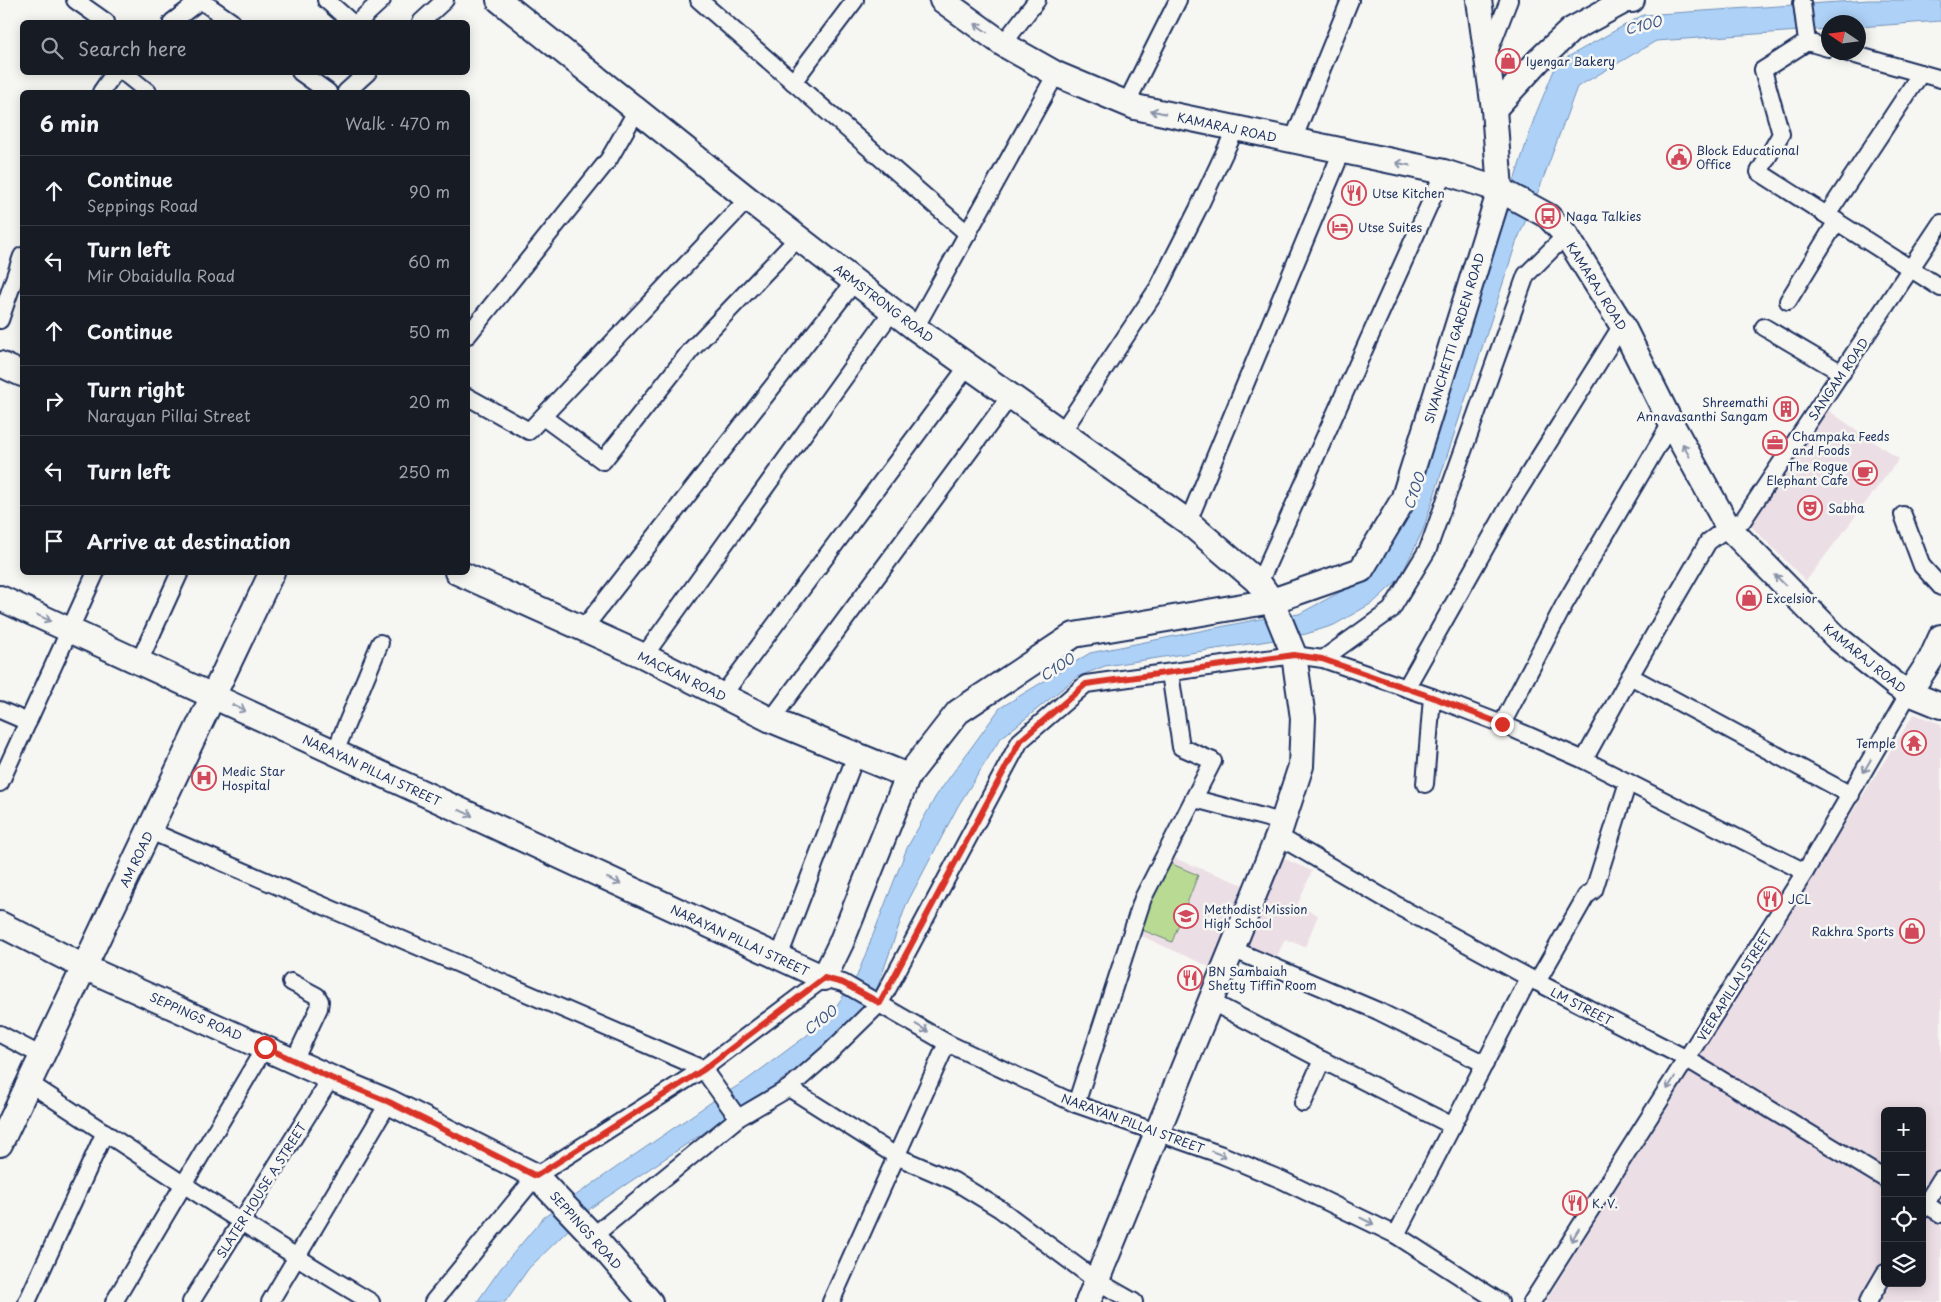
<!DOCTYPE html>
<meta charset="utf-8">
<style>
:root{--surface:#171b24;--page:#242831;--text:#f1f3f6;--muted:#9ea1a6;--line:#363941}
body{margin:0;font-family:"Playpen Sans",sans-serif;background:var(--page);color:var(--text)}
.controls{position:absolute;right:15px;bottom:15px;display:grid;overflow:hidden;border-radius:8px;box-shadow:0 2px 12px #0003}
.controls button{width:45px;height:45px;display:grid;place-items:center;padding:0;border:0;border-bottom:1px solid var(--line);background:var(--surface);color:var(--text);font:25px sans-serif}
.compass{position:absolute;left:1821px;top:15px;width:45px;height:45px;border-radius:50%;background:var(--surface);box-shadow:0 2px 12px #0003;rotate:283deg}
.stop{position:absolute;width:15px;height:15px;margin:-11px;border:4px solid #d93025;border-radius:50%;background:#fff}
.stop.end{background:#d93025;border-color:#fff;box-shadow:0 1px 5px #0008}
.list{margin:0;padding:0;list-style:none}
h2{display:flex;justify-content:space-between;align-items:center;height:65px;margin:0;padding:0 20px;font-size:21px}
h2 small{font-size:16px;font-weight:400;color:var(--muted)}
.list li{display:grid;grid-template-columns:32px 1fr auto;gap:15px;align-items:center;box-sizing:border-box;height:70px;padding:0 20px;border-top:1px solid var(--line)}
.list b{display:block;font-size:19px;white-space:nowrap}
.list p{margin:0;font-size:16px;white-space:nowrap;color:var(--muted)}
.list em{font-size:16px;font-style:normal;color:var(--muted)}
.icon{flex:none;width:28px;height:28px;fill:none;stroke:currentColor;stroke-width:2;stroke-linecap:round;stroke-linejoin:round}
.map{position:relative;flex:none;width:1941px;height:1302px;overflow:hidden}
.search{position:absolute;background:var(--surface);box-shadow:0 2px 12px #0003;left:20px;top:20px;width:450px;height:55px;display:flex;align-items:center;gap:12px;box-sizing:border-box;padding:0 18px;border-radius:8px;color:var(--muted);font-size:19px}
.panel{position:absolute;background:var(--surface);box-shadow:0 2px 12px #0003;left:20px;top:90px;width:450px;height:485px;border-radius:8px}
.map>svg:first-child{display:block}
.built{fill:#ecdee5;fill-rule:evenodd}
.green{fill:#b9da93;stroke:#6a8478}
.water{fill:#aed2f7;stroke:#7391ba}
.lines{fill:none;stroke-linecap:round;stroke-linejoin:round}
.street-casing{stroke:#1b2f5e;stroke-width:20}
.secondary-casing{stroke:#1b2f5e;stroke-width:28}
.street{stroke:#f6f6f2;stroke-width:16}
.secondary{stroke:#f6f6f2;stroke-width:24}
.oneway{stroke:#8892a8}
.route{stroke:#d93025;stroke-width:6}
.labels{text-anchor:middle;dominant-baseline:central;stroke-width:5;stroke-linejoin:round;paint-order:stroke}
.poi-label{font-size:12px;fill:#1b2f5e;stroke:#f6f6f2;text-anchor:start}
.street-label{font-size:12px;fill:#1b2f5e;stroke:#f6f6f2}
.water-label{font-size:14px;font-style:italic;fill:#405884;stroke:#f6f6f2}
</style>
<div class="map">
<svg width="1941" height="1302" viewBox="0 0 1941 1302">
<rect width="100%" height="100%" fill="#f6f6f2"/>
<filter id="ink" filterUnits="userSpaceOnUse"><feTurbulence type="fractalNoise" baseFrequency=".02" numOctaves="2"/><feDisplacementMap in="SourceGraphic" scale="10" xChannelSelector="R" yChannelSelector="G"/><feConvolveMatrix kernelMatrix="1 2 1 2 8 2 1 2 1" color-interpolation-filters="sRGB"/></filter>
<g filter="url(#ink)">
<g class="built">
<polygon points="1826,409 1899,459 1806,581 1748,523"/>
<path d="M 1914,714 L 1941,724 L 1941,1302 L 1545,1302 ZM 1885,1111 L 1922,1111 L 1922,1283 L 1885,1283 Z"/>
<polygon points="1168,856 1244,885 1210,967 1135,933"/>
<polygon points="1278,856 1312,871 1297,906 1318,915 1305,947 1285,939 1273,965 1239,951"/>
</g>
<polygon class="green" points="1167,862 1198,875 1172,942 1140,929"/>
<polygon class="water" points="1869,0 1941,0 1941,21 1859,27 1858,22 1828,22 1828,29 1656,41 1577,87 1540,187 1516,243 1423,530 1400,578 1374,602 1334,625 1306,634 1268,641 1105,666 1077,677 1000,739 958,806 906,905 878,986 856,1020 823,1050 768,1090 592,1207 529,1268 505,1302 477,1302 501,1268 543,1218 713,1101 744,1082 805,1037 835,1008 857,976 907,848 936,796 1000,708 1090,653 1260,619 1299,614 1344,590 1378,563 1496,237 1535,116 1557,63 1643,15"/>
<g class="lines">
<defs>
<g id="street">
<polyline points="75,0 106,22"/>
<polyline points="200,0 232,22"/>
<polyline points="326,0 351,22"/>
<polyline points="699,0 968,234"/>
<polyline points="1802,3 1807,42 1763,70 1781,134 1759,172 1941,288"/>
<polyline points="172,22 201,0"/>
<polyline points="358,22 382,0"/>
<polyline points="421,22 445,0"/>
<polyline points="1807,42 1828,48"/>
<polyline points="1003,44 1037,0"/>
<polyline points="1845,52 1941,79"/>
<polyline points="1488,54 1509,0"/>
<polyline points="123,72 148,92"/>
<polyline points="300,72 328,92"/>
<polyline points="793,82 855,0"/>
<polyline points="101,92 115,72"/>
<polyline points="346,92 368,72"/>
<polyline points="1126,104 1178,0"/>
<polyline points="1293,140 1350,0"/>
<polyline points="1827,215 1921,73"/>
<polyline points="1788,301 1837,221"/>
<polyline points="0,320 22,256"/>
<polyline points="1764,327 1842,373"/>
<polyline points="915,328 1056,74"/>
<polyline points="468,335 609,159 633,117 635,109"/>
<polyline points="468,397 529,431 748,199"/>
<polyline points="543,417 603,461 691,350 799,237"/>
<polyline points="1062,432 1158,288 1198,209 1236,128"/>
<polyline points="1903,515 1922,566 1941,587"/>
<polyline points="1188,522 1342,151"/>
<polyline points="1259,583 1444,172"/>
<polyline points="583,629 855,281"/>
<polyline points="644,656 893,310"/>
<polyline points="1323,659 1391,610 1428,549 1526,275 1566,235"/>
<polyline points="139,662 180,572"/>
<polyline points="1630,676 1851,795"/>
<polyline points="1406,688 1510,504 1622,325"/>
<polyline points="722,696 968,366"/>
<polyline points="0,710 28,722"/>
<polyline points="771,720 1011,395"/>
<polyline points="1502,724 1564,605 1671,423"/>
<polyline points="335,752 380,643"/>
<polyline points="1584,760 1630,676 1708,542 1728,527 1743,520 1941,223"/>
<polyline points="0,783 96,572"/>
<polyline points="1425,784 1432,697"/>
<polyline points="1195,799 1282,822"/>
<polyline points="150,831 703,1069 738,1118"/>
<polyline points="1278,836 1403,909 1537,982 1687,1059 1885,1179"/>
<polyline points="1232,949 1378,1011 1485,1064"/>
<polyline points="779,957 856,755"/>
<polyline points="291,982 317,996 320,1001 319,1008 294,1061"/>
<polyline points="1537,982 1586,896 1594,890 1628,782"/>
<polyline points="1210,1001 1322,1060 1303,1103"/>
<polyline points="0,1034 42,1056"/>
<polyline points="1322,1060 1453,1126"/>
<path d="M 29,1083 C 143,1157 254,1233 371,1302"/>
<polyline points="789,1088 830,1052 880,1003 1020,741 1086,684 1294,655 1323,659 1432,697 1502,724 1584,760 1805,872"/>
<polyline points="1076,1104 1143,898 1213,761 1181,747 1170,673"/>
<polyline points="1922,1202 1941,1214"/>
<polyline points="1922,1210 1941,1179"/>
<polyline points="1396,1235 1529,978"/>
<polyline points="593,1236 738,1118 789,1088 896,1156 954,1181 1000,1209 1097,1281 1134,1302"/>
<polyline points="27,1302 105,1132"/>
<polyline points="114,1302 265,1047"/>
<polyline points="191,1302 331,1078"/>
<polyline points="270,1302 389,1102"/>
<polyline points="433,1302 536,1176 703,1069 824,978 843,983 947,1043 1076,1104 1222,1155 1282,1180 1396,1235 1500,1302"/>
<polyline points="831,1302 947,1043"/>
<polyline points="1532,1302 1805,872 1909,693"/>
<polyline points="1868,1302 1885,1273"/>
</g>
<g id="secondary">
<polyline points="499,0 748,199 915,328 1188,522 1259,583 1272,601 1294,655 1303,718 1301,766 1278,836 1088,1302"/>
<polyline points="942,0 1003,44 1056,74 1135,107 1444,172 1500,190 1548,216 1566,235 1622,325 1671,423 1728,527 1836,637 1896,685 1909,693 1941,706"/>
<polyline points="1494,109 1539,60 1571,30 1626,0 1632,0"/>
<polyline points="0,364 22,374"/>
<polyline points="457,572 644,656 771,720 908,776"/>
<polyline points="0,598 824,978 841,943 908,776 958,712 1074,635 1272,601 1361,570 1403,500 1500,190 1494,109 1479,0"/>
<polyline points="1909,693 1931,659 1941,637"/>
<polyline points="0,924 84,967 331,1078 389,1102 536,1176 593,1236 650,1302"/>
<polyline points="0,1144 272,572"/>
</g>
</defs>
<use href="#street" class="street-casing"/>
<use href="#secondary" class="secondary-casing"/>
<use href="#street" class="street"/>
<use href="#secondary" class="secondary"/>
</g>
<defs><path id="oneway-shaft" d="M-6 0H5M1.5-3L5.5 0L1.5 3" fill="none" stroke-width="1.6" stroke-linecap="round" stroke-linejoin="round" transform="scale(1.25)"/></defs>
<g class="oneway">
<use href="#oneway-shaft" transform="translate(981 28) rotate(-145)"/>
<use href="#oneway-shaft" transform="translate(1158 112) rotate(-168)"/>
<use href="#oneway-shaft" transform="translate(1403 164) rotate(-168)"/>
<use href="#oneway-shaft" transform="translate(1686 450) rotate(-118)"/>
<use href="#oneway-shaft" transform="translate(1780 580) rotate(-135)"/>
<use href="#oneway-shaft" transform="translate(44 618) rotate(25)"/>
<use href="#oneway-shaft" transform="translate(239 708) rotate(25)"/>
<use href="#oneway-shaft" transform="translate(1867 766) rotate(120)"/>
<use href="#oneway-shaft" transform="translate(466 813) rotate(25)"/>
<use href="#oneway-shaft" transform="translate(614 881) rotate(25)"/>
<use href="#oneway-shaft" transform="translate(922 1028) rotate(31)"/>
<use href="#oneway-shaft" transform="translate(1671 1083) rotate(122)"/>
<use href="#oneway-shaft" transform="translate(1219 1154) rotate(21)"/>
<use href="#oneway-shaft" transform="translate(1367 1221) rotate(26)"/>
<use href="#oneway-shaft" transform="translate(1575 1235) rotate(122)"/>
</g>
</g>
<g class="lines" filter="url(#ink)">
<polyline class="route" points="265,1047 331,1078 389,1102 536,1176 703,1070 824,978 843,983 880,1003 1020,741 1086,684 1294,655 1322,659 1432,697 1502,724"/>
</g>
<defs>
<symbol id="shop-ring" viewBox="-11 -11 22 22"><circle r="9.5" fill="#f6f6f2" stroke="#d1495b" stroke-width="1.5"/><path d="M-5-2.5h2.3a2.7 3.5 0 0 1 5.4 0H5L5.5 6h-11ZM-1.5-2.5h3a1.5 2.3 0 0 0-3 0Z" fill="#d1495b"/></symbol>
<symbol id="civic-ring" viewBox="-11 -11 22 22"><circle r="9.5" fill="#f6f6f2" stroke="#d1495b" stroke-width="1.5"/><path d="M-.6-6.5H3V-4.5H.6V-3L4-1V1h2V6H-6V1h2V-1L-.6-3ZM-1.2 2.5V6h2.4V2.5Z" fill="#d1495b"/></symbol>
<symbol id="restaurant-ring" viewBox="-11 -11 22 22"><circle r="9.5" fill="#f6f6f2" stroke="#d1495b" stroke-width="1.5"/><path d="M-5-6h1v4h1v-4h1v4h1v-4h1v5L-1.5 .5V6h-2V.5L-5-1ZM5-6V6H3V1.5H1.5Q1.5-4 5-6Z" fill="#d1495b"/></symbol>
<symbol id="bus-ring" viewBox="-11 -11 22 22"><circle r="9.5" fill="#f6f6f2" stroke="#d1495b" stroke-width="1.5"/><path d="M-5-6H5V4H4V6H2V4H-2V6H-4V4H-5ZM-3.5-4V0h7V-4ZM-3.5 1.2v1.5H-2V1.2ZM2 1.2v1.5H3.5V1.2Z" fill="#d1495b"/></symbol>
<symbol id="hotel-ring" viewBox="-11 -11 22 22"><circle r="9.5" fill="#f6f6f2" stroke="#d1495b" stroke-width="1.5"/><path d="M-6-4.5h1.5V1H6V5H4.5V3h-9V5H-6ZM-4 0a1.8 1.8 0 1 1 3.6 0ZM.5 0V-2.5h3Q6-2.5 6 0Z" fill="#d1495b"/></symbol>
<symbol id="building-ring" viewBox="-11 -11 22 22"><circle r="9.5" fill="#f6f6f2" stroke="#d1495b" stroke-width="1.5"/><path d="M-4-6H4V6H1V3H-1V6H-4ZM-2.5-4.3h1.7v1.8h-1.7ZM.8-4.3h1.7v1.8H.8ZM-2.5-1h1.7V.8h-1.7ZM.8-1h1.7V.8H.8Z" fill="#d1495b"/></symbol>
<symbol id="office-ring" viewBox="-11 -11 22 22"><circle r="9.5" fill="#f6f6f2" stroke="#d1495b" stroke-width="1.5"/><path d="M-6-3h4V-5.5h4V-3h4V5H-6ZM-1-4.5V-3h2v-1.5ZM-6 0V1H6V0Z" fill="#d1495b"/></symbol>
<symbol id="cafe-ring" viewBox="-11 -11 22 22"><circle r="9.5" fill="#f6f6f2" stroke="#d1495b" stroke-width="1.5"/><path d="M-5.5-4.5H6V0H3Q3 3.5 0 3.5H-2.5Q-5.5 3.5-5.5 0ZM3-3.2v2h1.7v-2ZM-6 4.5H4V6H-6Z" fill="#d1495b"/></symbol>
<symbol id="theatre-ring" viewBox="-11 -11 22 22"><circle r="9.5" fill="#f6f6f2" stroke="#d1495b" stroke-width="1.5"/><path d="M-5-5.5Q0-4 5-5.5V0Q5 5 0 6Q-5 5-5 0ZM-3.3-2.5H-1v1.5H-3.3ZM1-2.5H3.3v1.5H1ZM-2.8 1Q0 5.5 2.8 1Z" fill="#d1495b"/></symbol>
<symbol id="temple-ring" viewBox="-11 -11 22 22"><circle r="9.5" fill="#f6f6f2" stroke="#d1495b" stroke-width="1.5"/><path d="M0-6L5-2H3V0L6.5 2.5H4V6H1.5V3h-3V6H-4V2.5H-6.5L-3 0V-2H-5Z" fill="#d1495b"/></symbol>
<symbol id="hospital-ring" viewBox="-11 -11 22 22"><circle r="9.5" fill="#f6f6f2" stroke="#d1495b" stroke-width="1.5"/><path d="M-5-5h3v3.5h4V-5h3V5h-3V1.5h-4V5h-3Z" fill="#d1495b"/></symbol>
<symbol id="school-ring" viewBox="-11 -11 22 22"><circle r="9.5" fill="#f6f6f2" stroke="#d1495b" stroke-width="1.5"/><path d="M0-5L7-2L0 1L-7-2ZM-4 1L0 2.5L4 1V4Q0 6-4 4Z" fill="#d1495b"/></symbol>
</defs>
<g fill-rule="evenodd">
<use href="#shop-ring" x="1494" y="47" width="28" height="28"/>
<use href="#civic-ring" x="1665" y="143" width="28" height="28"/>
<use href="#restaurant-ring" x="1340" y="179" width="28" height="28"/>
<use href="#bus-ring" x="1534" y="202" width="28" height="28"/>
<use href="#hotel-ring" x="1326" y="213" width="28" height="28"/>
<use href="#building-ring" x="1772" y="395" width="28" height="28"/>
<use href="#office-ring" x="1761" y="429" width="28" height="28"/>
<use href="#cafe-ring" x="1851" y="459" width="28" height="28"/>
<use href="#theatre-ring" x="1796" y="494" width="28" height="28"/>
<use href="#shop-ring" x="1735" y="584" width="28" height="28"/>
<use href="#temple-ring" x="1900" y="729" width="28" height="28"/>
<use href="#hospital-ring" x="190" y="764" width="28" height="28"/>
<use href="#restaurant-ring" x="1756" y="885" width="28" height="28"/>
<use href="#school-ring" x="1172" y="902" width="28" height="28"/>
<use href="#shop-ring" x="1898" y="917" width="28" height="28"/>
<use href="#restaurant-ring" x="1176" y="964" width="28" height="28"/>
<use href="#restaurant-ring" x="1561" y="1189" width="28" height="28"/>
</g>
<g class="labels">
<g class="poi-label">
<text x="1526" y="61">Iyengar Bakery</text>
<text x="1696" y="150">Block Educational<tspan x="1696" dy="14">Office</tspan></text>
<text x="1372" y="193">Utse Kitchen</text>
<text x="1566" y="216">Naga Talkies</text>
<text x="1358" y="227">Utse Suites</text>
<text x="1768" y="402" text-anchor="end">Shreemathi<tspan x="1768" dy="14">Annavasanthi Sangam</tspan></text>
<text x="1792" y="436">Champaka Feeds<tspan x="1792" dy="14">and Foods</tspan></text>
<text x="1848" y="466" text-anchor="end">The Rogue<tspan x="1848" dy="14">Elephant Cafe</tspan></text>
<text x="1828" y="508">Sabha</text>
<text x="1766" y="598">Excelsior</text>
<text x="1896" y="743" text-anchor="end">Temple</text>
<text x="222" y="771">Medic Star<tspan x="222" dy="14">Hospital</tspan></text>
<text x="1788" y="899">JCL</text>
<text x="1204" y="909">Methodist Mission<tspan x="1204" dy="14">High School</tspan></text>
<text x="1894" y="931" text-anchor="end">Rakhra Sports</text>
<text x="1208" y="971">BN Sambaiah<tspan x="1208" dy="14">Shetty Tiffin Room</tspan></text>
<text x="1592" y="1203">K. V.</text>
</g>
<g class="street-label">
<text transform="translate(1227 127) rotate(12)">KAMARAJ ROAD</text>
<text transform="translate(1597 286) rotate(58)">KAMARAJ ROAD</text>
<text transform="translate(884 303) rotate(37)">ARMSTRONG ROAD</text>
<text transform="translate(1454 338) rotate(-73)">SIVANCHETTI GARDEN ROAD</text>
<text transform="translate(1838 379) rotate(-56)">SANGAM ROAD</text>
<text transform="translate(1865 658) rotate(39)">KAMARAJ ROAD</text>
<text transform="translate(682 676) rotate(26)">MACKAN ROAD</text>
<text transform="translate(372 770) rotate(25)">NARAYAN PILLAI STREET</text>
<text transform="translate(136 859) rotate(-64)">AM ROAD</text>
<text transform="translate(740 940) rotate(25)">NARAYAN PILLAI STREET</text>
<text transform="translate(1734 985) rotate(-58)">VEERAPILLAI STREET</text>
<text transform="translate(1582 1006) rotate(27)">LM STREET</text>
<text transform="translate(196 1016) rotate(24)">SEPPINGS ROAD</text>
<text transform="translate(1133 1123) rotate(20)">NARAYAN PILLAI STREET</text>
<text transform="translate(261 1190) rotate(-58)">SLATER HOUSE A STREET</text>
<text transform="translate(586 1230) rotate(48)">SEPPINGS ROAD</text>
</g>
<g class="water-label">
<text transform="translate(1643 25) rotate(-14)">C100</text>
<text transform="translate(1414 491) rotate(-71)">C100</text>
<text transform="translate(1057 667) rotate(-33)">C100</text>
<text transform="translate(820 1020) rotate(-38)">C100</text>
</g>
</g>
</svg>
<div class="controls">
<button>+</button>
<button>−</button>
<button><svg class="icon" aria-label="locate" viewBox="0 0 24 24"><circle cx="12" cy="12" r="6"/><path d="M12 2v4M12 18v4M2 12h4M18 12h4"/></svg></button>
<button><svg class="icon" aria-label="layers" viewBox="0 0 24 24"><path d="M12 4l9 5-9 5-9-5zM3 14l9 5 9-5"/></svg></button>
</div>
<svg class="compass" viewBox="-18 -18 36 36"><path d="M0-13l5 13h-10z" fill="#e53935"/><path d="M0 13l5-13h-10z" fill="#9ea1a6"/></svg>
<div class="stop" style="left:265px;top:1047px"></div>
<div class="stop end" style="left:1502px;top:724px"></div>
<div class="search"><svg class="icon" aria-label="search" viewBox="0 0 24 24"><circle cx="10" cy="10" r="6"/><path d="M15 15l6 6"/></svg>Search here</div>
<section class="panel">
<h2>6 min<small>Walk · 470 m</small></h2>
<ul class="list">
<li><svg class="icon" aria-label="ahead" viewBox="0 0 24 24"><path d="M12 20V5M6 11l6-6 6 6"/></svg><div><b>Continue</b><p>Seppings Road</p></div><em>90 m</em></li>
<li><svg class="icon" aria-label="left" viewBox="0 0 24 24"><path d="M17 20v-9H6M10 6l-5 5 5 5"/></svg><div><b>Turn left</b><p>Mir Obaidulla Road</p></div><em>60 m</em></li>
<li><svg class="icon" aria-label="ahead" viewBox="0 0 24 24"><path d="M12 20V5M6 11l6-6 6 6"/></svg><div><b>Continue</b></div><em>50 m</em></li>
<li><svg class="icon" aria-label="right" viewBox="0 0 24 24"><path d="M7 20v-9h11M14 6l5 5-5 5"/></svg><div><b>Turn right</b><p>Narayan Pillai Street</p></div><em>20 m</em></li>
<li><svg class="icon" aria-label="left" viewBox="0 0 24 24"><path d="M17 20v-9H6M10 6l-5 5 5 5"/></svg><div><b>Turn left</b></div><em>250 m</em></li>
<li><svg class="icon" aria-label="arrive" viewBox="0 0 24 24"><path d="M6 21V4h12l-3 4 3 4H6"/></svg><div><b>Arrive at destination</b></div></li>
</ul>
</section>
</div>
